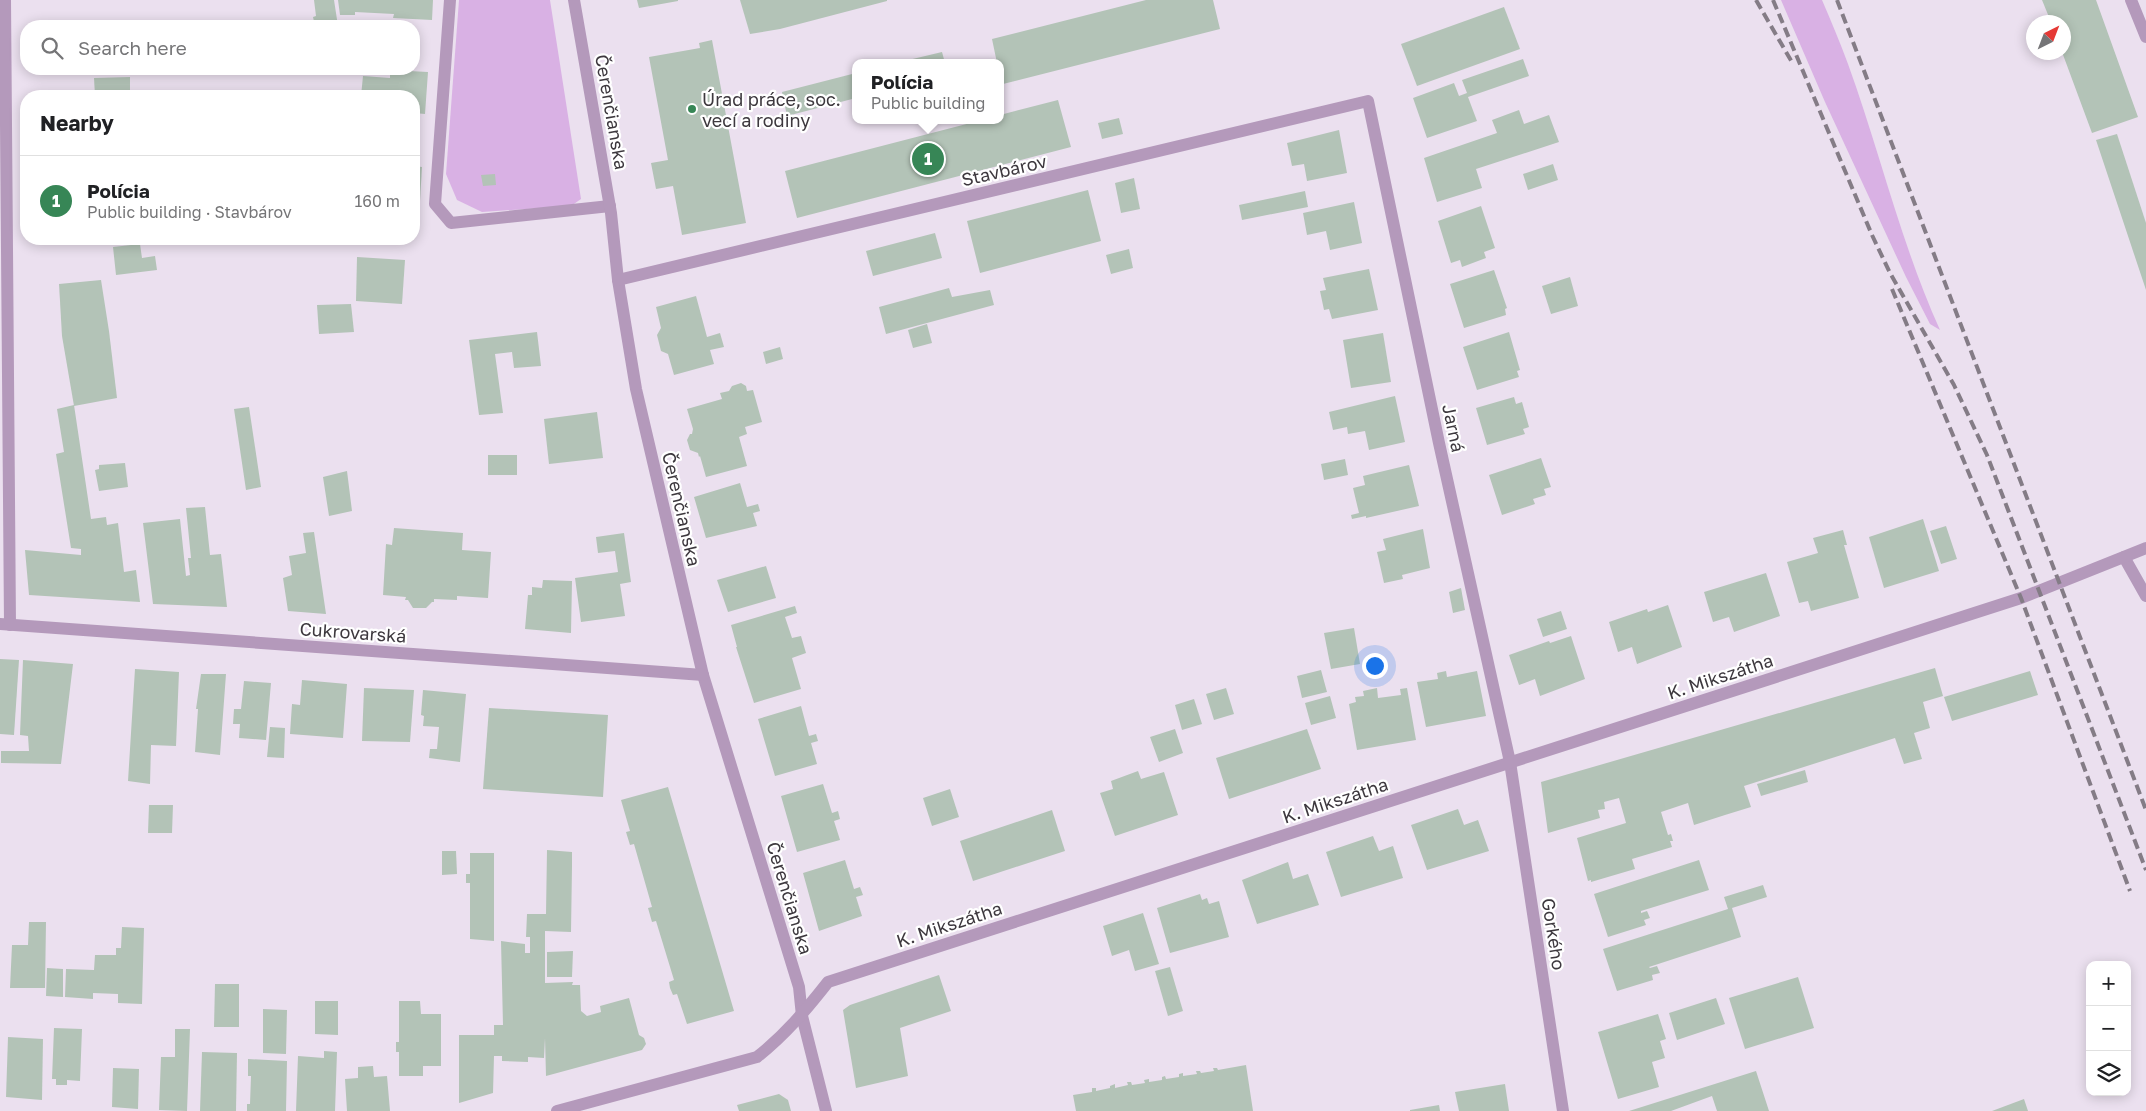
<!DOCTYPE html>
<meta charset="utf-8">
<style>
:root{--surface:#fff;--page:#f2f2f2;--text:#202124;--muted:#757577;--line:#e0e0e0;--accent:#378656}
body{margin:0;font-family:"Golos Text",sans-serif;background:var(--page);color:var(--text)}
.controls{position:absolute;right:15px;bottom:15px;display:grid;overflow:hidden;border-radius:10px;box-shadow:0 2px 12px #0003}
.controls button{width:45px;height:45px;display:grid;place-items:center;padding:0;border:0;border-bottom:1px solid var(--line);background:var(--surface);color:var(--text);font:25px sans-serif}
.compass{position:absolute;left:2026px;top:15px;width:45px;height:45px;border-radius:50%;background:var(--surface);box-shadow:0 2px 12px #0003;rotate:42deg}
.you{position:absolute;left:1374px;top:665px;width:18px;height:18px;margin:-12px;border:4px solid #fff;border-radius:50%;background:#1a73e8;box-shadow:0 0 0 8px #1a73e833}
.badge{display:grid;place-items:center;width:32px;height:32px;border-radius:50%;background:var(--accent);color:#fff;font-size:16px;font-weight:700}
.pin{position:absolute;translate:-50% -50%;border:2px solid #fff;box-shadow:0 1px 5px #0006}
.popup{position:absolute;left:852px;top:59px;width:152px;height:65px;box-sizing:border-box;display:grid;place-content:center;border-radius:10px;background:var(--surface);filter:drop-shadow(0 1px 4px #0005);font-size:16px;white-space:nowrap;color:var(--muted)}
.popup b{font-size:19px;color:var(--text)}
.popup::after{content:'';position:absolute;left:50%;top:100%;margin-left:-10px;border:10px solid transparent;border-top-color:var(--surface)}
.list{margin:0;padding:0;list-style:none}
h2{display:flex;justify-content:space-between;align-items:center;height:65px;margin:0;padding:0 20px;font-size:21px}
h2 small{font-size:16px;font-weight:400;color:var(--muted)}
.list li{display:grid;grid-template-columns:32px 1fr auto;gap:15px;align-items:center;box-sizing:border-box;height:90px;padding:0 20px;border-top:1px solid var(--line)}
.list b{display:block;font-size:19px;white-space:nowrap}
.list p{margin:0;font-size:16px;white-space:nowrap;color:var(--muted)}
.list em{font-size:16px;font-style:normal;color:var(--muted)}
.icon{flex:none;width:28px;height:28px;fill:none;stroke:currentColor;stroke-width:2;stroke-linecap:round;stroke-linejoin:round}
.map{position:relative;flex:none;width:2146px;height:1111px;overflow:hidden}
.search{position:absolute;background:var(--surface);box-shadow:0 2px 12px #0003;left:20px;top:20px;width:400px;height:55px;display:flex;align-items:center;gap:12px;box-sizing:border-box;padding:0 18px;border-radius:20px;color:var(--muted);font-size:19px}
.panel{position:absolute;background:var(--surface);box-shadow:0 2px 12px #0003;left:20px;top:90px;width:400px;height:155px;border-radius:20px}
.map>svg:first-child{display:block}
.green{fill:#d9b1e4}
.building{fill:#b3c3b7}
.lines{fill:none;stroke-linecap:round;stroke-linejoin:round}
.minor{stroke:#b499bb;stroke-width:12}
.rail{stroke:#847c86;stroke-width:4;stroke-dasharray:10 5;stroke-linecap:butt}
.poi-dot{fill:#378656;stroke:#fff;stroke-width:2}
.labels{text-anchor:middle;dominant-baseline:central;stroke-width:4.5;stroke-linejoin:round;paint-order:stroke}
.poi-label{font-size:18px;fill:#3d383e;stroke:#fff;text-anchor:start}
.street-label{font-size:18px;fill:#3d383e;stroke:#fff}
</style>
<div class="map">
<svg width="2146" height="1111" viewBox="0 0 2146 1111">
<rect width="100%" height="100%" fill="#ebe0ef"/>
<g class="green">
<polygon points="459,0 550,0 581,199 571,206 482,212 457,200 446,174"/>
<path d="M 1781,0 L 1822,0 C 1831,21 1840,42 1848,64 C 1880,152 1901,244 1940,330 L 1930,324 L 1906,277 L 1825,102 Z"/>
</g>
<g class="building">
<polygon points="314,0 334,0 338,26 315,26 313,17 316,16"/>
<polygon points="338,0 433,0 432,20 393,18 394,14 355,12 355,15 340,15"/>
<polygon points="637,0 678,0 678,1 639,8"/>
<polygon points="740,0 887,0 887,1 780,29 750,34"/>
<polygon points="1146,0 1213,0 1220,29 1003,84 1000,63 997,63 992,39"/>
<polygon points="2042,0 2096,0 2138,117 2092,133 2062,52 2064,52 2064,22 2051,22"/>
<polygon points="1504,7 1520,49 1417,86 1401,44"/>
<polygon points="98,21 98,26 46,26 46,23"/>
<polygon points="712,40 746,223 682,235 673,186 656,189 651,163 668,160 649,57 700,48 699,43"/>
<polygon points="942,52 945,63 900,63 900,62"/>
<polygon points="1523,59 1529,76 1468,97 1477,121 1427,138 1413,98 1454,83 1459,96 1467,93 1462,80"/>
<polygon points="390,70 428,72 425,114 414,113 414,96 361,96 363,76 390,78"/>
<polygon points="856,73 856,98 787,116 782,92"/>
<polygon points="130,77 130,96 95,96 94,78"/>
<polygon points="1058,100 1071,147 797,218 785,171 982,120 1000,120 1000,115"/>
<polygon points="1519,110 1524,124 1549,115 1559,142 1476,169 1482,188 1437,202 1424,158 1497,133 1492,120"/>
<polygon points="1119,118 1123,134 1102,139 1098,123"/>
<polygon points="1339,130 1347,173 1307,181 1304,164 1292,166 1287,143"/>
<polygon points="2117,134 2146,223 2146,290 2096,140"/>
<polygon points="1553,164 1558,180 1528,190 1523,174"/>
<polygon points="414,166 422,167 419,218 414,218"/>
<polygon points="495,174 496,185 483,186 481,175"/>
<polygon points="1134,178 1140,209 1121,213 1115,183"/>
<polygon points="1088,190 1101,241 980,273 967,221"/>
<polygon points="1305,191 1308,207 1242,220 1239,205"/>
<polygon points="1354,202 1362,243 1330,250 1326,231 1307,235 1303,213"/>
<polygon points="1481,206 1495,248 1484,252 1486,258 1462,267 1460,260 1451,263 1438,221"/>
<polygon points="935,233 942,258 873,276 866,251"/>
<polygon points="50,239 106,239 106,241 50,243"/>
<polygon points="140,244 142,258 155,256 157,270 116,275 113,247"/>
<polygon points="1129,249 1133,268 1111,274 1106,255"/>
<polygon points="357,257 405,260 402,304 356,301"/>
<polygon points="1369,269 1378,310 1332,319 1329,309 1324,310 1320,291 1326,290 1323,278"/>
<polygon points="1494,270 1507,308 1505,309 1506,315 1464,328 1450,284"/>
<polygon points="1570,277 1578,306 1551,314 1542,286"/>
<polygon points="101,280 109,331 117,398 74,406 62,336 59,284"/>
<polygon points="949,288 952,297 990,290 994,305 886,334 879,307"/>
<polygon points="696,296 707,337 720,333 724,347 710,350 714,364 674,375 668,354 661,351 657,335 661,328 656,307"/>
<polygon points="351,304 354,332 319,334 317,305"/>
<polygon points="927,324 932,343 913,348 908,330"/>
<polygon points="537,332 541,366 514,368 512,352 495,354 503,413 479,415 469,340"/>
<polygon points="1509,332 1520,370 1517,371 1519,377 1477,390 1463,347"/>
<polygon points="1383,333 1391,382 1351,388 1343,340"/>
<polygon points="780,347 783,359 766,364 763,352"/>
<polygon points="741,383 746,386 747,391 753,390 762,422 745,427 747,434 739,437 747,466 706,477 700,456 699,457 698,453 690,450 687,440 690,434 692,434 693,429 687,409 722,399 720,393 729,391 732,386"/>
<polygon points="1395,396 1405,442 1369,450 1365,431 1348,434 1347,427 1333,430 1329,412"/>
<polygon points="1514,397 1516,404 1522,402 1529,427 1523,429 1525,434 1487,445 1476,408"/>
<polygon points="74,405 91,519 106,517 107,525 118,523 124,572 136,570 140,602 29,595 25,550 81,555 81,549 71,548 56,454 64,452 57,409"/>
<polygon points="249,407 261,487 246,490 234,409"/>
<polygon points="597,412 603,458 549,464 544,419"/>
<rect x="488" y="455" width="29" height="20"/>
<polygon points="1541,458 1551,487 1544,489 1546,495 1533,499 1535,504 1502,515 1489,475"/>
<polygon points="1345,459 1348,475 1324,480 1321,464"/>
<polygon points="125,463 128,487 99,491 95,470 99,469 99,465"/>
<polygon points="1409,465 1419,506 1366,518 1366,516 1352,519 1351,515 1359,513 1353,488 1365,485 1363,476"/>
<polygon points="347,471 352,511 329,516 323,477"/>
<polygon points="740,483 747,507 758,504 760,511 753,513 757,526 706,538 694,497"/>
<polygon points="205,507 210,555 221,554 227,607 153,604 143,523 180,519 186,576 190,575 188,558 191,558 186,508"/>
<polygon points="1923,519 1939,571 1884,588 1869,537"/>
<polygon points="1946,526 1957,559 1941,564 1930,531"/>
<polygon points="394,528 463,533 462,550 491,552 488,598 457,596 457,600 434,599 434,602 432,602 426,608 413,608 408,600 405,600 406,597 383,595 386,544 392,545"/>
<polygon points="1423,529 1430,568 1402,575 1403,579 1384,583 1377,552 1386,550 1383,539"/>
<polygon points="1843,530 1847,545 1844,545 1859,598 1811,611 1808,601 1799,603 1787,562 1818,553 1813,538"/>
<polygon points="314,532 326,614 288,611 283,578 292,575 289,556 306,553 303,533"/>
<polygon points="624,533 631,582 620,584 625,616 581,622 575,578 618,572 615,551 598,553 596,537"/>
<polygon points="766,566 776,598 728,612 717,580"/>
<polygon points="1766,573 1780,616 1734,632 1729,617 1713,622 1704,592"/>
<polygon points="543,580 572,581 571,633 525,629 528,595 532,595 532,587 542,588"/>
<polygon points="1461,588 1465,610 1453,613 1449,592"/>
<polygon points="1668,605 1682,647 1637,664 1632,647 1618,652 1609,622 1647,609 1648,612"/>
<polygon points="795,606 797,613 785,617 792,638 801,636 806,653 792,658 801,689 754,703 736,647 737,647 731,625"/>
<polygon points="1561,611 1567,629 1543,637 1537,619"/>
<polygon points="1354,628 1360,664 1331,669 1324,633"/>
<polygon points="1571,636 1585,679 1540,696 1535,679 1519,685 1509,655 1549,641 1550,643"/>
<polygon points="0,659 19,660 14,735 0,734"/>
<polygon points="23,660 73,664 61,764 1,763 1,751 29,751 28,736 20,735"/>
<polygon points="1935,668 1943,696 1923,702 1930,728 1914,733 1922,759 1904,764 1895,738 1744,786 1751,807 1725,815 1694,825 1688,803 1661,812 1668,835 1671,834 1673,841 1670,841 1672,847 1632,859 1635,869 1591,882 1591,880 1588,881 1577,838 1626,823 1619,798 1604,802 1605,809 1598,810 1600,818 1548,833 1541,782"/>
<polygon points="135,669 179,672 176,746 151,745 150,784 128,781"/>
<polygon points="1321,670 1327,692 1302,698 1297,676"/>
<polygon points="1446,671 1447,677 1477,671 1486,716 1426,727 1417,682 1438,679 1437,673"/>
<polygon points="2030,671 2038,695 1952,721 1944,697"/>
<polygon points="201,674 226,674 220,755 195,752 198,709 196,709"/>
<polygon points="302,680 347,684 343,738 290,734 292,704 300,705"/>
<polygon points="244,681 271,683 266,740 239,738 240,724 233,724 234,709 241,709"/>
<polygon points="364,688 414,690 410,742 362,741"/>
<polygon points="1226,688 1234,714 1214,720 1206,694"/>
<polygon points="1377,688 1378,698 1401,695 1400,689 1407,688 1416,740 1357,750 1349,704 1356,702 1355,697 1364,696 1363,691"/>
<polygon points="423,690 466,694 460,762 429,758 430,749 437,749 439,727 423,726 424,716 421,715"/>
<polygon points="1330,696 1336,718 1311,725 1305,703"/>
<polygon points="1194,699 1202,724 1182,730 1175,705"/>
<polygon points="801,706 809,736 816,734 818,741 811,743 817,764 775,776 758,719"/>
<polygon points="489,708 608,715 603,797 483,789"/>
<polygon points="270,727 285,728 284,758 267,757"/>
<polygon points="1175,729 1183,753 1159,762 1150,737"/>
<polygon points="1307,729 1321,769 1229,799 1216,758"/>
<polygon points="1805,770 1808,782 1761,796 1757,784"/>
<polygon points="1138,771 1141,779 1164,772 1178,815 1115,836 1100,793 1113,789 1111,781"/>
<polygon points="823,784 832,813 838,811 840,819 834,821 840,840 797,852 781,796"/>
<polygon points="668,787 734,1011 687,1024 677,994 673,995 670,988 669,982 674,980 656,921 652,922 648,908 652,907 634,844 630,845 626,832 630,831 621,800"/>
<polygon points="950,789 959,817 932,826 923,798"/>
<polygon points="149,805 173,805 172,833 148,833"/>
<polygon points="1458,809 1464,825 1478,820 1489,851 1427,870 1411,825"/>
<polygon points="1052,810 1065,851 973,881 960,841"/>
<polygon points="1373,836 1379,851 1393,846 1403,878 1341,897 1326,852"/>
<polygon points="547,850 572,852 572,866 571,932 545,931 545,983 573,982 572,985 580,985 581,1011 587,1016 601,1012 600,1006 629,998 639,1035 644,1038 646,1044 642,1050 546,1076 545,1038 544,1058 528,1057 528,1062 502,1061 502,1056 494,1056 493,1093 459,1103 459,1035 494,1035 494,1025 503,1025 501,941 525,944 525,953 530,953 530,937 526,937 527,914 546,914"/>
<polygon points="442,851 456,851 457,874 442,875"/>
<polygon points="470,853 494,853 494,941 470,939 470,883 466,883 466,874 470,874"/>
<polygon points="845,860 854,889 860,887 863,895 856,897 862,916 819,931 803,873"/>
<polygon points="1699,860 1709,890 1641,911 1641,913 1647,911 1650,918 1644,920 1646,925 1608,937 1594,894"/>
<polygon points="1288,862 1293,879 1308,874 1319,905 1257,924 1242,880"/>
<polygon points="1763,885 1767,897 1732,908 1741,937 1649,967 1650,968 1657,966 1660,973 1652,975 1653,980 1617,991 1603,949 1728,909 1724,897"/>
<polygon points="1200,894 1202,900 1207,898 1209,904 1219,901 1229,937 1170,953 1157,908"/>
<polygon points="1143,913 1159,964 1135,971 1129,950 1112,956 1103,926"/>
<polygon points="29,922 46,922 45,988 10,988 12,945 28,945"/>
<polygon points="122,927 144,928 142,1004 118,1003 118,994 93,993 93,999 65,997 66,969 94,970 95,955 116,955 116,948 121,948"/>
<polygon points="573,951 572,977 547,977 547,952"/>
<polygon points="1170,967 1183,1011 1168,1016 1155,971"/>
<polygon points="47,968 63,969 63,997 46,996"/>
<polygon points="939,975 951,1011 900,1028 908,1076 856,1088 843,1010 850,1005"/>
<polygon points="1798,977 1814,1028 1745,1049 1729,998"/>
<polygon points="215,984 239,984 239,1027 214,1027"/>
<polygon points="1716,998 1725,1024 1677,1040 1669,1013"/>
<polygon points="315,1001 338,1001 338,1035 315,1034"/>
<polygon points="399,1001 420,1001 421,1014 441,1014 441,1066 423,1066 423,1076 399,1076 399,1052 396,1052 396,1042 399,1042"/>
<polygon points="263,1009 287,1010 286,1054 263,1053"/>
<polygon points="1658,1014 1666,1039 1660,1041 1665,1058 1652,1062 1659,1087 1618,1099 1598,1032"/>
<polygon points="54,1028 82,1029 80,1081 67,1080 67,1085 56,1085 56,1079 52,1079"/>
<polygon points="175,1029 190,1029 187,1111 159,1110 161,1057 175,1057"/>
<polygon points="8,1037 43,1039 42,1100 6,1097"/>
<polygon points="324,1051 337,1052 335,1111 296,1111 298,1056 324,1058"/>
<polygon points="202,1052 237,1053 236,1111 200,1111"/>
<polygon points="248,1059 287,1061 286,1111 247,1111 247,1104 250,1104 251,1076 248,1076"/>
<polygon points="1246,1065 1253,1111 1076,1111 1073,1095 1092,1092 1092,1088 1096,1088 1096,1091 1110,1088 1110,1086 1115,1084 1115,1088 1128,1085 1127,1082 1131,1082 1132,1085 1145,1083 1144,1080 1149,1079 1149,1082 1162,1080 1162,1077 1165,1076 1166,1079 1179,1077 1179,1074 1183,1073 1183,1076 1197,1074 1196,1071 1200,1071 1201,1073 1214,1071 1213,1068 1217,1068 1218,1070"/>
<polygon points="373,1066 374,1077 387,1076 390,1111 347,1111 345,1079 358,1078 358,1067"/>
<polygon points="113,1068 139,1069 138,1109 112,1107"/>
<polygon points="1756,1071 1769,1111 1717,1111 1712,1096 1671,1111 1629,1111"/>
<polygon points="1505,1084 1509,1111 1459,1111 1455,1092"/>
<polygon points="779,1094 788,1100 791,1111 739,1111 737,1105"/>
<polygon points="2024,1099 2028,1111 1992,1111"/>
<polygon points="1439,1105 1440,1111 1410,1111 1410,1110"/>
</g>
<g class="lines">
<g class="minor">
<polyline points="5,0 10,625"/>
<polyline points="450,0 435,204 451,223 610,206"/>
<polyline points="574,0 611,213 618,280 636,389 703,675 799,987 802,1016 826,1111"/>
<polyline points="2131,0 2146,37"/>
<polyline points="618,280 1368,101 1439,443 1510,762 1563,1111"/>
<polyline points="2124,557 2146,596"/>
<polyline points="0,624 703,675"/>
<path d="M 557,1111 L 757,1057 C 785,1035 806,1010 828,982 L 2021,598 L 2146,548"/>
</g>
<g class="rail">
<polyline points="1756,0 1793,64"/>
<polyline points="1773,0 1872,235 1890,273 1954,385 1987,455 2146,870"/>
<polyline points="1837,0 2146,810"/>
<polyline points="1892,289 2021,598 2130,891"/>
</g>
</g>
<circle class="poi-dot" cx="692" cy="109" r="5"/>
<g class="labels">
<g class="poi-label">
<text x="702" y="99">Úrad práce, soc.<tspan x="702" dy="21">vecí a rodiny</tspan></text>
</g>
<g class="street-label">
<text transform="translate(612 112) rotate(80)">Čerenčianska</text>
<text transform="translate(1004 170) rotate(-13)">Stavbárov</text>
<text transform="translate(1454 428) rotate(78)">Jarná</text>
<text transform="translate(682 509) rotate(77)">Čerenčianska</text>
<text transform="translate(353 632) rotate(4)">Cukrovarská</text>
<text transform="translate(1720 676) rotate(-18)">K. Mikszátha</text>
<text transform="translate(1335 800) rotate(-18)">K. Mikszátha</text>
<text transform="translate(790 898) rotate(73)">Čerenčianska</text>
<text transform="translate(949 924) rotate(-18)">K. Mikszátha</text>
<text transform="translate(1554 934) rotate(81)">Gorkého</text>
</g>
</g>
</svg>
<div class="controls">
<button>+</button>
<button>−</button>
<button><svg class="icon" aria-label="layers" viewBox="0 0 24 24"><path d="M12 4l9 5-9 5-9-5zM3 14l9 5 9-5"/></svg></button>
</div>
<svg class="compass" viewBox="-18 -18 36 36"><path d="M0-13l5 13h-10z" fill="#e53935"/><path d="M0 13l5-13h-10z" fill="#757577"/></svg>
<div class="you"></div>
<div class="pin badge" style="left:928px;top:159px">1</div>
<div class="popup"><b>Polícia</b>Public building</div>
<div class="search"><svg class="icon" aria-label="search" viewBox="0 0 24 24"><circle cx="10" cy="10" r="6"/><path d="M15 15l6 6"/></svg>Search here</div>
<section class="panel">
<h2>Nearby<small></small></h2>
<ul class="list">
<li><span class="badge">1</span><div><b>Polícia</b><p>Public building · Stavbárov</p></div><em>160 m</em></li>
</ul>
</section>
</div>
